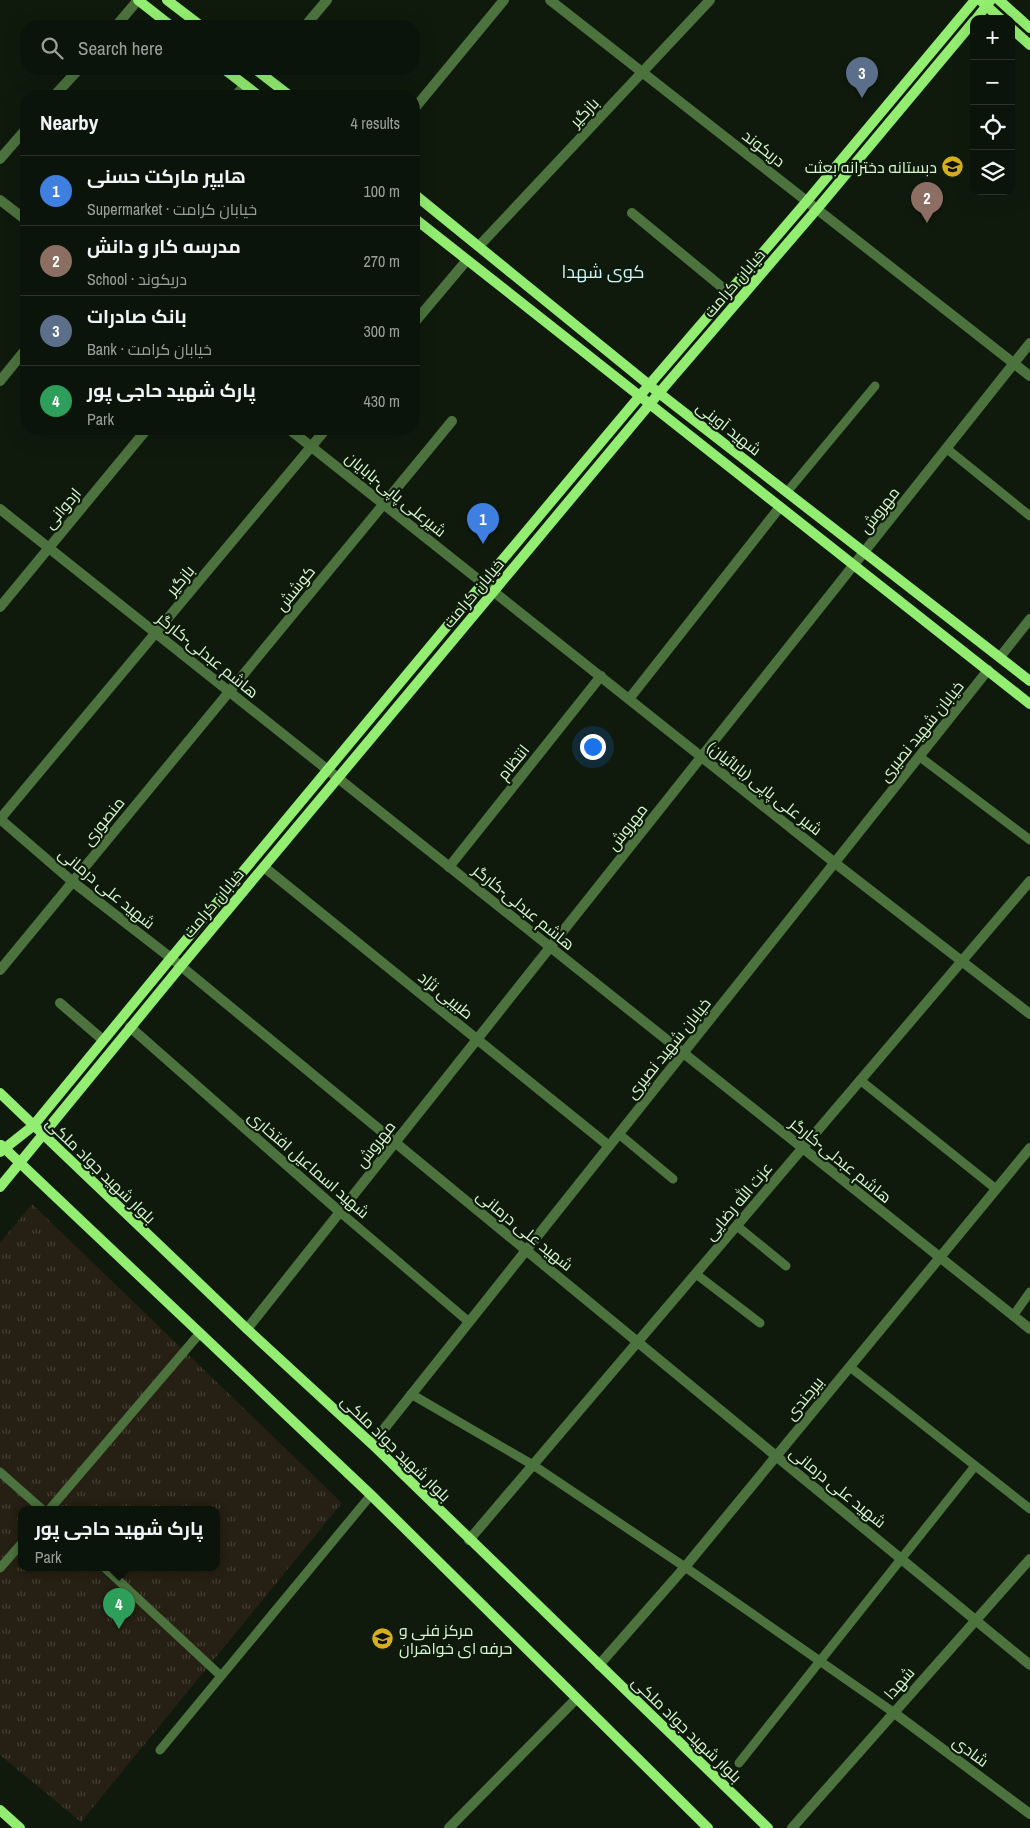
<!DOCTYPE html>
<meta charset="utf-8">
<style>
:root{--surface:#0b140a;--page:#192118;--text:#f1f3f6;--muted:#9a9e9c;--line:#2b332b;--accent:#d6b01c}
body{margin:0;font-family:"Archivo Narrow",Cairo,sans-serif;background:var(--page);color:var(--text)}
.controls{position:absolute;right:15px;top:15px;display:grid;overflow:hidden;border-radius:10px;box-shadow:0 5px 20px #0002}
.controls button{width:45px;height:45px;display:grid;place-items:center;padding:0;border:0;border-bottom:1px solid var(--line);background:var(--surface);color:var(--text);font:25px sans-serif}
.you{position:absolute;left:592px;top:746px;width:18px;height:18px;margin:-12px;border:4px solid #fff;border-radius:50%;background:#1a73e8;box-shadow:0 0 0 8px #1a73e833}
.badge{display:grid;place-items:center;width:32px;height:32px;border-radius:50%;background:var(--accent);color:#fff;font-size:16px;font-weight:700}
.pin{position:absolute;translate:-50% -41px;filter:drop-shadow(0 1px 2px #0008)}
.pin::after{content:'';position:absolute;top:26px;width:18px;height:15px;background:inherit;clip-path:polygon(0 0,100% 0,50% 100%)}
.popup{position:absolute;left:18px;top:1506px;width:202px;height:65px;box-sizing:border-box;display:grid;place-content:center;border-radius:10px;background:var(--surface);filter:drop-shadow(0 1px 4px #0005);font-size:16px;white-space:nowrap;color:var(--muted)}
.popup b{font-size:19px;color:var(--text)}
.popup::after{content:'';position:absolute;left:50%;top:100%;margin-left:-10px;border:10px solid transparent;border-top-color:var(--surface)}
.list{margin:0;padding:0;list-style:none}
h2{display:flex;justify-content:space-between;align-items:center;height:65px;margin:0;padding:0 20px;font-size:21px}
h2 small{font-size:16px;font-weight:400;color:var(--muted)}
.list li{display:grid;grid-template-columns:32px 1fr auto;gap:15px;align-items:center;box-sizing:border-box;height:70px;padding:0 20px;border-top:1px solid var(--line)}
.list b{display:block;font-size:19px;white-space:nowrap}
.list p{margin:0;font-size:16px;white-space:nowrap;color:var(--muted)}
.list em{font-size:16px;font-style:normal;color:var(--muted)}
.icon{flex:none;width:28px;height:28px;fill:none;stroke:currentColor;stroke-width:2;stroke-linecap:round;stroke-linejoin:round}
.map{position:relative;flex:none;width:1030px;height:1828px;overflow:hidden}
.search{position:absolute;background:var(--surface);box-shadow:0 5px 20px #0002;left:20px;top:20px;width:400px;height:55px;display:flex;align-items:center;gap:12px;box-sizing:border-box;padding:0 18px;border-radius:20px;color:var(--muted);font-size:19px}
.panel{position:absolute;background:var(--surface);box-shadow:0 5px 20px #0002;left:20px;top:90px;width:400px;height:345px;border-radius:20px}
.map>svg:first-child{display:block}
.grass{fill:url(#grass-tufts);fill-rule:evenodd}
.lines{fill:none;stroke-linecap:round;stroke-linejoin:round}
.lane{stroke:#4c733e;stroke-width:9}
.street{stroke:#4c733e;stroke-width:10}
.secondary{stroke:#92ed70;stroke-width:10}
.labels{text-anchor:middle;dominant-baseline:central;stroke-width:4.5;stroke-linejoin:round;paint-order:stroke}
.street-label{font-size:16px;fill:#d5f9cd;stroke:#0f1a0d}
.poi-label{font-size:16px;fill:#d5f9cd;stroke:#0f1a0d;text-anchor:end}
.neighbourhood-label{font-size:18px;fill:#cef6f9;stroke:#0f1a0d}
</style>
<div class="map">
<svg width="1030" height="1828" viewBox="0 0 1030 1828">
<defs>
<pattern id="grass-tufts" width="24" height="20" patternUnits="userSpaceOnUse" patternTransform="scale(1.25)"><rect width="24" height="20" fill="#261f13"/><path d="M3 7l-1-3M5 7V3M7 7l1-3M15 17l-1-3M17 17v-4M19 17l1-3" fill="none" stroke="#454034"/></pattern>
</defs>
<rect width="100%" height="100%" fill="#0f1a0d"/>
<path class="grass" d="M 32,1204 L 342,1503 L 81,1822 L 0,1755 L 0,1243 ZM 22,1510 L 216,1510 L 216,1568 L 22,1568 Z"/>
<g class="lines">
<g class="lane">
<polyline points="946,448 1030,516"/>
<polyline points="787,492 875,386"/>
<polyline points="920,757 1030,840"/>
<polyline points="860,1080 996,1189"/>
<polyline points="619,1134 673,1179"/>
<polyline points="340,1212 469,1322"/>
<polyline points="737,1226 786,1266"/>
<polyline points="696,1274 760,1323"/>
<polyline points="1013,1316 1030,1292"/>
<polyline points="850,1367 1030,1509"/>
<polyline points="411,1394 533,1465 685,1567 893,1712"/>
<polyline points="0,1472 43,1510"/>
<polyline points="49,1510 200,1333"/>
<polyline points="0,1568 22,1543"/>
<polyline points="105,1568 221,1676"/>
<polyline points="160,1750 371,1495"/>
<polyline points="739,1763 975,1466"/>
</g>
<g class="street">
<polyline points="550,0 1030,376"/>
<polyline points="116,26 138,0"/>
<polyline points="305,26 327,0"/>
<polyline points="264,75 270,69"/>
<polyline points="54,96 79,69"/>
<polyline points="235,96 245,85"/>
<polyline points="414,109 504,0"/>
<polyline points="0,159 26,129"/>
<polyline points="0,200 26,220"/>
<polyline points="632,213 729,293"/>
<polyline points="479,246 710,0"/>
<polyline points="414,323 467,260"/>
<polyline points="0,381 26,349"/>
<polyline points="289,429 835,863 1030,1014"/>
<polyline points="0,509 1030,1329"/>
<polyline points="0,607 147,429"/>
<polyline points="1000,657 1030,619"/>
<polyline points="629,699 780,507"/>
<polyline points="0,819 73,882 171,958 1030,1665"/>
<polyline points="0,819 326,429"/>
<polyline points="264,867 609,1146"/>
<polyline points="449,867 601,676"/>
<polyline points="0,970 452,421"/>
<polyline points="60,1003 103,1040"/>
<polyline points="130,1027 340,1212"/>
<polyline points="247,1329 1030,343"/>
<polyline points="372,1444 988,670"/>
<polyline points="469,1540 1030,881"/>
<polyline points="599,1665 685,1567 1030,1148"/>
<polyline points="893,1712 1030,1814"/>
<polyline points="449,1828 576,1699"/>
<polyline points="792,1828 1030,1559"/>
</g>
<g class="secondary">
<polyline points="138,0 171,26"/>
<polyline points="167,0 201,26"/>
<polyline points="980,0 1001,19"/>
<polyline points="999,0 1030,28"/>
<polyline points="976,19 991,0"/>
<polyline points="1011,28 1030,45"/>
<polyline points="224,69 259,96"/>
<polyline points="255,69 290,96"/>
<polyline points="414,194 659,393 1030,681"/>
<polyline points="414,218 1030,704"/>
<polyline points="0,1093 247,1329 372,1444 768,1828"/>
<polyline points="1,1145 371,1495 708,1828"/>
<polyline points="0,1152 33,1126 171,958 483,583 649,385 807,201 975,0"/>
<polyline points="0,1187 181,966 494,591 659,393 817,209 974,21"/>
<polyline points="0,1810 20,1828"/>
</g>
</g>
<defs>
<symbol id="school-disc" viewBox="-11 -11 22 22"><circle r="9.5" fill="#d6b01c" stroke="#0f1a0d"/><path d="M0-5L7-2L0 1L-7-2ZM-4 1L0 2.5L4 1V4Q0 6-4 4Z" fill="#111"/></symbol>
</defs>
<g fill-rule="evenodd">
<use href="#school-disc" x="940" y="154" width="25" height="25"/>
<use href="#school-disc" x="370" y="1626" width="25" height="25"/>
</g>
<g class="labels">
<g class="street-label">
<text transform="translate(584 112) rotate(-47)">بازگیر</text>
<text transform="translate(764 148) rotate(38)">دریکوند</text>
<text transform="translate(734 283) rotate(-49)">خیابان کرامت</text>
<text transform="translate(729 428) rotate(38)">شهید آوینی</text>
<text transform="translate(396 494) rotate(39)">شیرعلی پاپی-بابایان</text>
<text transform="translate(62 508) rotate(-50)">اردوانی</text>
<text transform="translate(879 510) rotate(-52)">مهروش</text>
<text transform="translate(180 580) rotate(-50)">بازگیر</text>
<text transform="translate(295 588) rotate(-51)">کوشش</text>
<text transform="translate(473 593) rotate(-50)">خیابان کرامت</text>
<text transform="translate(208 655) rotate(39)">هاشم عبدلی-کارگر</text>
<text transform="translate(921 731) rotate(-51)">خیابان شهید نصیری</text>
<text transform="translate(513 762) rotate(-51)">انتظام</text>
<text transform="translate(765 788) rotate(38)">شیر علی پاپی (بابائیان)</text>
<text transform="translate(103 821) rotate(-51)">منصوری</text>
<text transform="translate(627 827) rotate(-52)">مهروش</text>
<text transform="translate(107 888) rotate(39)">شهید علی درمانی</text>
<text transform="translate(213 903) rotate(-50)">خیابان کرامت</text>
<text transform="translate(524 907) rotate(39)">هاشم عبدلی-کارگر</text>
<text transform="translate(446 995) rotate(39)">طبیبی نژاد</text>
<text transform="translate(668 1048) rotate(-51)">خیابان شهید نصیری</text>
<text transform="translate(375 1144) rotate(-52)">مهروش</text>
<text transform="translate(841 1160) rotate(39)">هاشم عبدلی-کارگر</text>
<text transform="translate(309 1164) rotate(41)">شهید اسماعیل افتخاری</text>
<text transform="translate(101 1170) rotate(44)">بلوار شهید جواد ملکی</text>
<text transform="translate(738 1201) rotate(-50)">عزت الله رضایی</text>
<text transform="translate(525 1230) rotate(39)">شهید علی درمانی</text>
<text transform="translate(804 1398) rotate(-51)">بیرجندی</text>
<text transform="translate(396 1448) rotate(44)">بلوار شهید جواد ملکی</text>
<text transform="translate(838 1487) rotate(39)">شهید علی درمانی</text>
<text transform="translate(899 1683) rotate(-49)">شهدا</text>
<text transform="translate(687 1729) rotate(44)">بلوار شهید جواد ملکی</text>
<text transform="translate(971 1751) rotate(37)">شادی</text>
</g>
<g class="poi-label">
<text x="937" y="167">دبستانه دخترانه بعثت</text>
<text x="399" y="1630" text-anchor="start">مرکز فنی و<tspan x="399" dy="18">حرفه ای خواهران</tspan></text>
</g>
<g class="neighbourhood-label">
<text x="603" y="271">کوی شهدا</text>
</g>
</g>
</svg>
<div class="controls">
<button>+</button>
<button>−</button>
<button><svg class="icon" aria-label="locate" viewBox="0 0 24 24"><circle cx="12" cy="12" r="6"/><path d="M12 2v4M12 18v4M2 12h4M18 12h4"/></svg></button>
<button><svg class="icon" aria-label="layers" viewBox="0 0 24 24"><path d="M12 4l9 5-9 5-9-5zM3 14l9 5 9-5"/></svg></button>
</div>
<div class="you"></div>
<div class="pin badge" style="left:483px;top:544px;background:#3f7fe0">1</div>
<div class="pin badge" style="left:927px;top:223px;background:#8d6e63">2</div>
<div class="pin badge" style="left:862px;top:98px;background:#5c6f8a">3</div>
<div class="pin badge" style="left:119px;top:1629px;background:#2e9e5b">4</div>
<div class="popup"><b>پارک شهید حاجی پور</b>Park</div>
<div class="search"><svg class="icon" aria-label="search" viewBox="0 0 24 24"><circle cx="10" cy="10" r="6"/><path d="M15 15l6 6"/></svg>Search here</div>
<section class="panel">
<h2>Nearby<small>4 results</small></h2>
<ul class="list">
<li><span class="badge" style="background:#3f7fe0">1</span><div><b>هایپر مارکت حسنی</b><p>Supermarket · خیابان کرامت</p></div><em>100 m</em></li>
<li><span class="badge" style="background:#8d6e63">2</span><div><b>مدرسه کار و دانش</b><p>School · دریکوند</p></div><em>270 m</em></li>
<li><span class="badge" style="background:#5c6f8a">3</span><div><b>بانک صادرات</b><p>Bank · خیابان کرامت</p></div><em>300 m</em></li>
<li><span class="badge" style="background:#2e9e5b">4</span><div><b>پارک شهید حاجی پور</b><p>Park</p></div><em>430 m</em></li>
</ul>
</section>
</div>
